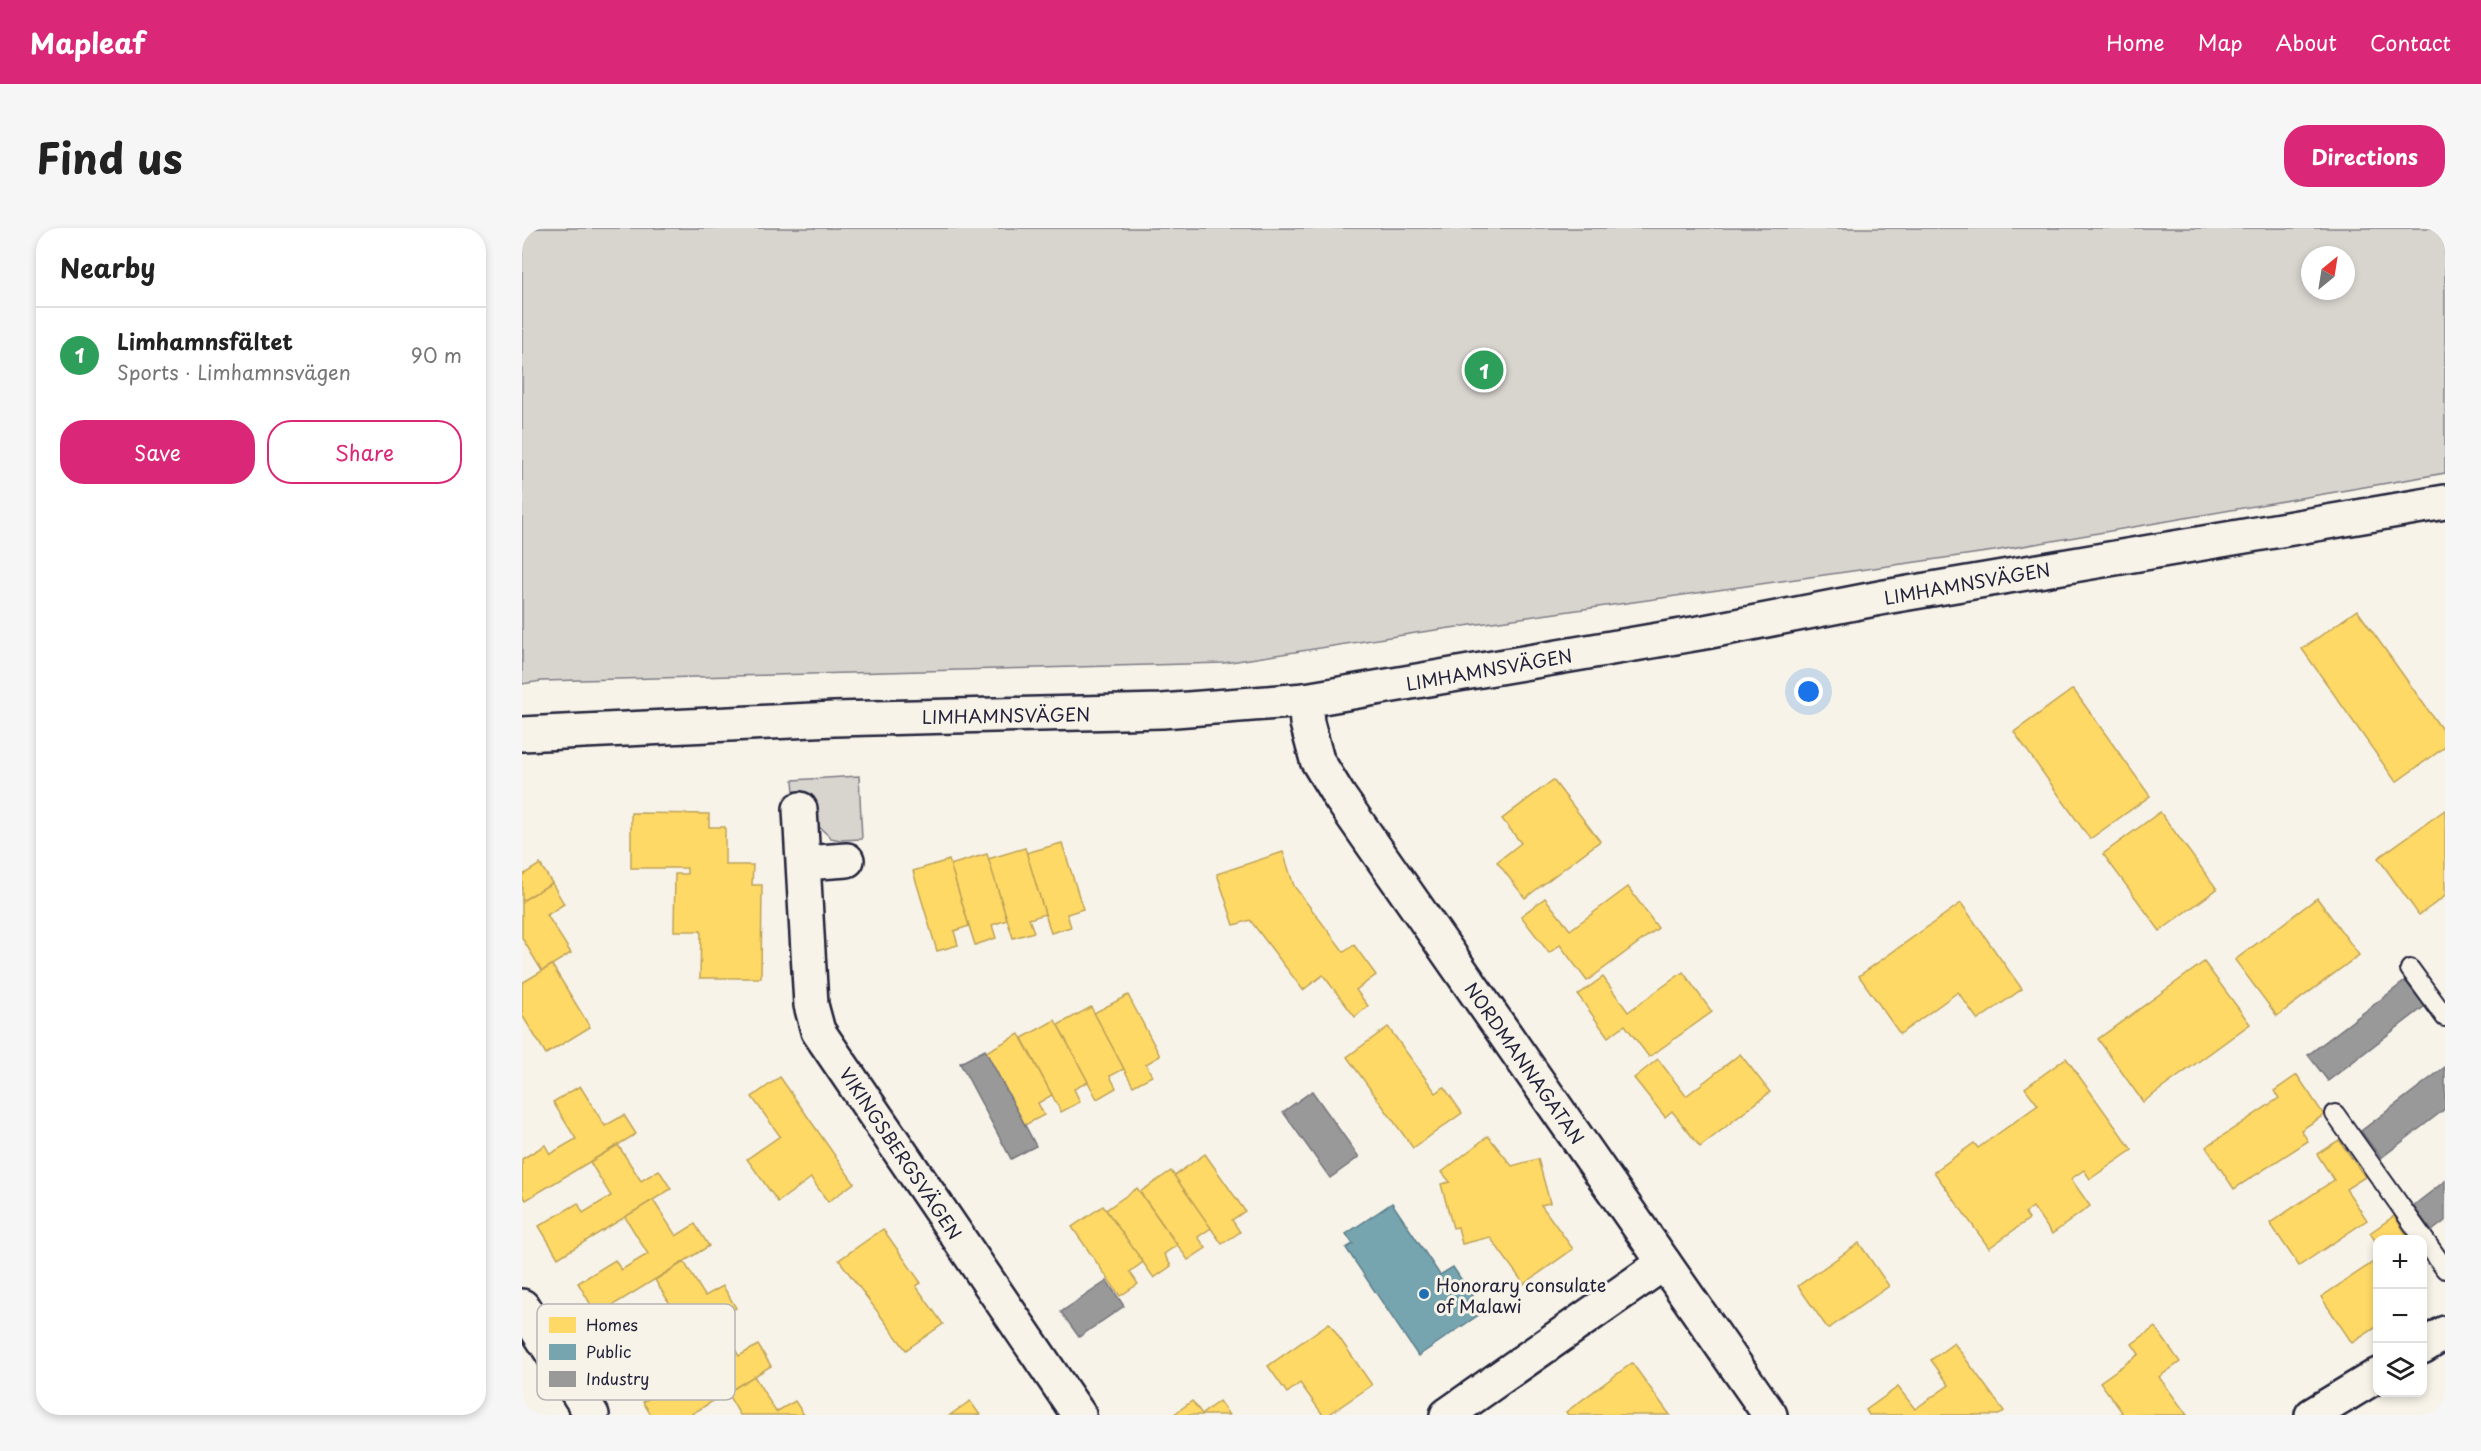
<!DOCTYPE html>
<meta charset="utf-8">
<style>
:root{--surface:#fff;--page:#f6f6f6;--text:#222;--muted:#767676;--line:#e0e0e0;--accent:#db2777}
body{margin:0;font-family:"Playpen Sans",sans-serif;background:var(--page);color:var(--text)}
.controls{position:absolute;right:18px;bottom:18px;display:grid;overflow:hidden;border-radius:12px;box-shadow:0 3px 9px #0003}
.controls button{width:54px;height:54px;display:grid;place-items:center;padding:0;border:0;border-bottom:2px solid var(--line);background:var(--surface);color:var(--text);font:30px sans-serif}
.compass{position:absolute;left:1779px;top:18px;width:54px;height:54px;border-radius:50%;background:var(--surface);box-shadow:0 3px 9px #0003;rotate:30deg}
.you{position:absolute;left:1287px;top:464px;width:21px;height:21px;margin:-15px;border:4px solid #fff;border-radius:50%;background:#1a73e8;box-shadow:0 0 0 9px #1a73e833}
.badge{display:grid;place-items:center;width:39px;height:39px;border-radius:50%;background:var(--accent);color:#fff;font-size:20px;font-weight:700}
.pin{position:absolute;translate:-50% -50%;border:3px solid #fff;box-shadow:0 2px 6px #0006}
.list{margin:0;padding:0;list-style:none}
h2{display:flex;justify-content:space-between;align-items:center;height:78px;margin:0;padding:0 24px;font-size:26px}
h2 small{font-size:20px;font-weight:400;color:var(--muted)}
.list li{display:grid;grid-template-columns:39px 1fr auto;gap:18px;align-items:center;box-sizing:border-box;height:96px;padding:0 24px;border-top:2px solid var(--line)}
.list b{display:block;font-size:22px;white-space:nowrap}
.list p{margin:0;font-size:20px;white-space:nowrap;color:var(--muted)}
.list em{font-size:20px;font-style:normal;color:var(--muted)}
.actions{display:flex;gap:12px;padding:18px 24px}
.actions a{flex:1;padding:14px 0;border:2px solid var(--accent);border-radius:24px;text-align:center;font-size:21px;color:var(--accent)}
.actions .main{background:var(--accent);color:#fff}
.icon{flex:none;width:33px;height:33px;fill:none;stroke:currentColor;stroke-width:2;stroke-linecap:round;stroke-linejoin:round}
.map{position:relative;flex:none;width:1923px;height:1187px;overflow:hidden;border-radius:24px}
header{display:flex;align-items:center;gap:36px;box-sizing:border-box;height:84px;padding:0 30px;background:var(--accent);color:#fff}
header strong{font-size:28px}
nav{display:flex;gap:33px;margin-inline-start:auto;font-size:21px}
.intro{display:flex;align-items:center;justify-content:space-between;box-sizing:border-box;height:144px;padding:0 36px}
h1{margin:0;font-size:42px}
.button{padding:15px 27px;border-radius:24px;background:var(--accent);color:#fff;font-size:21px;font-weight:700}
main{display:flex;gap:36px;padding:0 36px}
aside{flex:1;background:var(--surface);border-radius:24px;box-shadow:0 3px 9px #0003}
.map>svg:first-child{display:block}
.green{fill:#d8d5cf;stroke:#7d7c85;stroke-width:1.5;fill-rule:evenodd}
.homes{fill:#ffd966;stroke:#bda259;stroke-width:1.5}
.public{fill:#76a5af;stroke:#5d7e8c;stroke-width:1.5}
.industry{fill:#999;stroke:#75757d;stroke-width:1.5}
.lines{fill:none;stroke-linecap:round;stroke-linejoin:round}
.service-casing{stroke:#22223b;stroke-width:22}
.minor-casing{stroke:#22223b;stroke-width:38}
.secondary-casing{stroke:#22223b;stroke-width:38}
.service{stroke:#f7f3e8;stroke-width:18}
.minor{stroke:#f7f3e8;stroke-width:33}
.secondary{stroke:#f7f3e8;stroke-width:33}
.poi-dot{fill:#1f6fb2;stroke:#f7f3e8;stroke-width:2}
.labels{text-anchor:middle;dominant-baseline:central;stroke-width:6;stroke-linejoin:round;paint-order:stroke}
.street-label{font-size:18px;fill:#22223b;stroke:#f7f3e8}
.poi-label{font-size:18px;fill:#22223b;stroke:#f7f3e8;text-anchor:start}
.key{fill:#f7f3e8;stroke:#b7b4b4;stroke-width:1.5}
.key-label{font-size:16px;fill:#22223b}
</style>
<header>
<strong>Mapleaf</strong>
<nav><a>Home</a><a>Map</a><a>About</a><a>Contact</a></nav>
</header>
<div class="intro"><h1>Find us</h1><a class="button">Directions</a></div>
<main>
<aside>
<h2>Nearby<small></small></h2>
<ul class="list">
<li><span class="badge" style="background:#2e9e5b">1</span><div><b>Limhamnsfältet</b><p>Sports · Limhamnsvägen</p></div><em>90 m</em></li>
</ul>
<div class="actions"><a class="main">Save</a><a>Share</a></div>
</aside>
<div class="map">
<svg width="1923" height="1187" viewBox="0 0 1923 1187">
<rect width="100%" height="100%" fill="#f7f3e8"/>
<filter id="ink" filterUnits="userSpaceOnUse"><feTurbulence type="fractalNoise" baseFrequency=".0167" numOctaves="2"/><feDisplacementMap in="SourceGraphic" scale="12" xChannelSelector="R" yChannelSelector="G"/><feConvolveMatrix kernelMatrix="1 2 1 2 8 2 1 2 1" color-interpolation-filters="sRGB"/></filter>
<g filter="url(#ink)">
<g class="green">
<path d="M 0,0 L 1923,0 L 1923,245 L 1472,323 L 900,404 L 702,435 L 20,453 L 0,456 ZM 1788,27 L 1824,27 L 1824,63 L 1788,63 Z"/>
<polygon points="337,548 340,611 318,612 309,610 273,576 271,552"/>
</g>
<g class="homes">
<polygon points="1835,382 1923,506 1923,519 1874,554 1780,421"/>
<polygon points="1551,461 1628,568 1568,611 1492,504"/>
<polygon points="1031,552 1078,613 1003,670 975,634 999,615 980,591"/>
<polygon points="1923,582 1923,668 1897,687 1856,630"/>
<polygon points="1638,584 1695,661 1638,703 1581,626"/>
<polygon points="109,585 187,586 187,599 203,599 203,637 231,637 230,657 240,657 239,750 178,750 179,703 152,703 153,646 165,646 165,640 109,640"/>
<polygon points="540,615 561,681 545,686 549,699 529,705 504,625"/>
<polygon points="503,620 523,686 507,691 512,704 491,710 466,631"/>
<polygon points="761,624 772,658 822,724 832,717 854,747 834,762 846,778 833,789 801,747 781,762 728,692 712,697 695,646"/>
<polygon points="465,626 485,692 470,697 474,710 453,717 428,637"/>
<polygon points="427,632 447,698 432,703 436,717 415,723 391,643"/>
<polygon points="18,636 30,655 0,673 0,645 1,647"/>
<polygon points="30,655 42,676 25,687 49,725 20,743 0,710 0,673"/>
<polygon points="1106,659 1136,700 1065,753 1038,717 1027,725 999,688 1023,670 1048,702"/>
<polygon points="1795,670 1837,727 1755,788 1713,732"/>
<polygon points="1439,675 1500,761 1456,792 1436,764 1378,806 1337,748"/>
<polygon points="1682,734 1728,796 1621,874 1576,811"/>
<polygon points="30,737 68,799 24,826 0,787 0,755"/>
<polygon points="1161,744 1190,784 1127,829 1103,797 1086,809 1056,767 1081,749 1106,784"/>
<polygon points="606,767 638,828 624,836 630,848 611,858 572,785"/>
<polygon points="569,779 602,841 588,848 594,860 575,871 536,797"/>
<polygon points="533,792 566,854 552,861 558,874 539,884 500,810"/>
<polygon points="866,799 914,865 922,859 940,885 891,920 825,829"/>
<polygon points="497,806 530,867 516,875 522,887 503,897 464,824"/>
<polygon points="1218,826 1248,864 1178,919 1150,883 1143,889 1112,850 1136,831 1164,868"/>
<polygon points="1544,830 1610,922 1568,951 1562,942 1549,951 1568,978 1530,1006 1511,979 1503,985 1507,991 1467,1020 1412,944 1452,915 1456,920 1516,877 1503,860"/>
<polygon points="1775,847 1802,887 1779,902 1786,913 1712,961 1684,919 1757,870 1752,863"/>
<polygon points="258,849 332,955 306,974 289,950 256,974 225,931 258,908 230,869"/>
<polygon points="58,858 83,898 102,887 114,906 4,972 0,966 0,931 23,917 28,926 54,911 31,874"/>
<polygon points="966,908 990,938 1016,931 1028,975 1019,977 1051,1021 1002,1056 968,1009 940,1016 936,999 931,1000 919,956 928,954 920,944"/>
<polygon points="1817,912 1843,949 1824,961 1845,992 1777,1038 1748,995 1812,952 1795,926"/>
<polygon points="96,917 119,953 137,942 149,961 36,1030 17,998 56,975 61,985 89,968 68,934"/>
<polygon points="683,926 723,983 710,992 718,1004 700,1016 652,948"/>
<polygon points="649,943 689,1000 676,1009 684,1020 666,1032 618,964"/>
<polygon points="615,960 655,1017 642,1026 649,1038 632,1050 584,982"/>
<polygon points="131,972 154,1008 173,996 187,1018 75,1087 56,1055 93,1032 99,1042 126,1026 103,989"/>
<polygon points="581,978 621,1034 608,1044 616,1056 598,1068 550,999"/>
<polygon points="1872,988 1888,1012 1856,1012 1856,1017 1848,1005"/>
<polygon points="361,1001 399,1055 394,1058 421,1096 384,1122 317,1032"/>
<polygon points="1337,1015 1367,1058 1306,1101 1276,1058"/>
<polygon points="1856,1031 1856,1098 1830,1115 1799,1069"/>
<polygon points="162,1034 183,1068 201,1058 214,1080 102,1148 83,1115 120,1093 127,1105 155,1087 133,1052"/>
<polygon points="195,1092 217,1128 236,1117 249,1138 168,1187 129,1187 121,1174 157,1152 162,1160 189,1143 168,1108"/>
<polygon points="807,1095 850,1157 806,1187 801,1187 778,1155 765,1165 746,1138"/>
<polygon points="1633,1099 1658,1134 1637,1149 1665,1187 1596,1187 1600,1184 1578,1154 1617,1126 1610,1116"/>
<polygon points="1432,1115 1482,1183 1477,1187 1347,1187 1344,1182 1376,1159 1393,1181 1427,1157 1409,1132"/>
<polygon points="1110,1135 1148,1187 1046,1187 1044,1184"/>
<polygon points="232,1148 254,1184 273,1173 282,1187 218,1187 205,1165"/>
<polygon points="448,1173 458,1187 428,1187"/>
<polygon points="670,1173 680,1186 697,1173 707,1187 651,1187"/>
</g>
<polygon class="public" points="870,975 918,1047 931,1039 961,1084 896,1128 824,1020 831,1016 824,1006"/>
<g class="industry">
<polygon points="1883,753 1903,778 1806,853 1786,827"/>
<polygon points="463,822 514,918 489,931 438,835"/>
<polygon points="1923,839 1923,881 1859,930 1839,903"/>
<polygon points="790,863 837,929 808,950 761,884"/>
<polygon points="1923,953 1923,993 1910,1003 1891,978"/>
<polygon points="585,1053 602,1078 557,1109 539,1084"/>
</g>
<g class="lines">
<defs>
<g id="service">
<polyline points="1888,741 1923,789"/>
<polyline points="1813,886 1923,1041"/>
</g>
<g id="minor">
<polyline points="783,472 785,495 795,532 817,568 1248,1187"/>
<polyline points="278,581 289,777 296,803 557,1187"/>
<polyline points="282,635 325,632"/>
<polyline points="0,1078 70,1187"/>
<polyline points="1900,1119 1923,1105"/>
<polyline points="925,1187 1142,1035"/>
<polyline points="1790,1187 1856,1147"/>
</g>
<polyline id="secondary" points="0,506 312,491 640,483 783,472 1183,404 1363,369 1923,274"/>
</defs>
<use href="#service" class="service-casing"/>
<use href="#minor" class="minor-casing"/>
<use href="#secondary" class="secondary-casing"/>
<use href="#service" class="service"/>
<use href="#minor" class="minor"/>
<use href="#secondary" class="secondary"/>
</g>
</g>
<circle class="poi-dot" cx="902" cy="1066" r="6"/>
<g class="labels">
<g class="street-label">
<text transform="translate(1445 355) rotate(-10)">LIMHAMNSVÄGEN</text>
<text transform="translate(967 441) rotate(-10)">LIMHAMNSVÄGEN</text>
<text transform="translate(484 487) rotate(-1)">LIMHAMNSVÄGEN</text>
<text transform="translate(1003 835) rotate(55)">NORDMANNAGATAN</text>
<text transform="translate(379 925) rotate(56)">VIKINGSBERGSVÄGEN</text>
</g>
<g class="poi-label">
<text x="914" y="1056">Honorary consulate<tspan x="914" dy="21">of Malawi</tspan></text>
</g>
</g>
<rect x="15" y="1076" width="198" height="96" rx="9" class="key"/>
<rect x="27" y="1089" width="27" height="16" fill="#ffd966"/>
<rect x="27" y="1116" width="27" height="16" fill="#76a5af"/>
<rect x="27" y="1143" width="27" height="16" fill="#999"/>
<g class="key-label">
<text x="64" y="1103">Homes</text>
<text x="64" y="1130">Public</text>
<text x="64" y="1157">Industry</text>
</g>
</svg>
<div class="controls">
<button>+</button>
<button>−</button>
<button><svg class="icon" aria-label="layers" viewBox="0 0 24 24"><path d="M12 4l9 5-9 5-9-5zM3 14l9 5 9-5"/></svg></button>
</div>
<svg class="compass" viewBox="-18 -18 36 36"><path d="M0-13l5 13h-10z" fill="#e53935"/><path d="M0 13l5-13h-10z" fill="#767676"/></svg>
<div class="you"></div>
<div class="pin badge" style="left:962px;top:142px;background:#2e9e5b">1</div>
</div>
</main>
